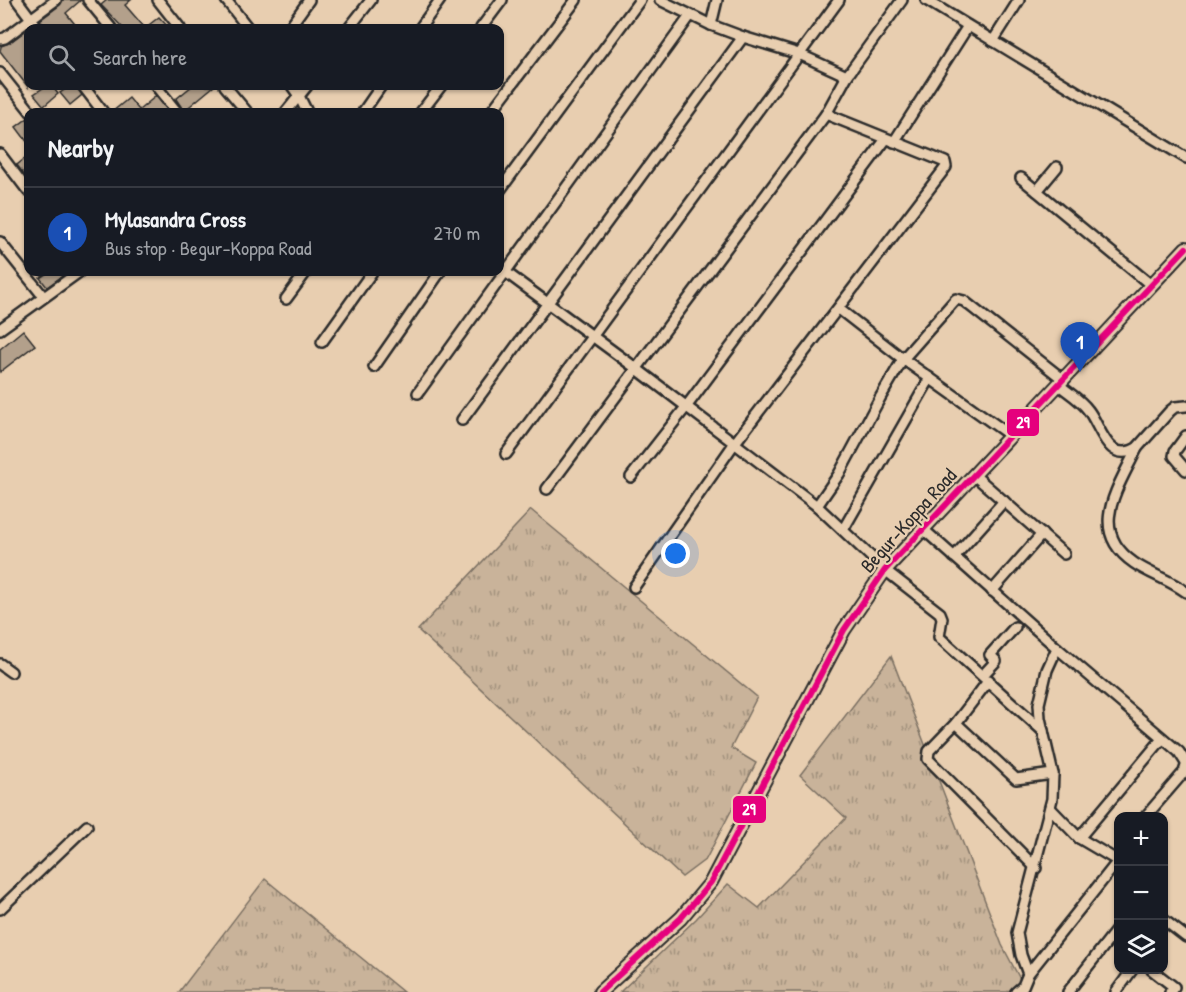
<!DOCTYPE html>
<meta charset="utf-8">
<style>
:root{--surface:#171b24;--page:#20242c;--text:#f1f3f6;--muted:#9ea1a6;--line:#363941;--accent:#0b8043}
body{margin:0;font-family:"Patrick Hand",sans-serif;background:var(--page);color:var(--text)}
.controls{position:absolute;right:18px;bottom:18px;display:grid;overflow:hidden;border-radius:12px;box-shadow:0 2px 4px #0004}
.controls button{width:54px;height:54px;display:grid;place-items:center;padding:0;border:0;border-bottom:2px solid var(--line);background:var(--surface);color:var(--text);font:30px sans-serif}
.you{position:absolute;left:676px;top:554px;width:21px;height:21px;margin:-15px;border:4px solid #fff;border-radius:50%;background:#1a73e8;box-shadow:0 0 0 9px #1a73e833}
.badge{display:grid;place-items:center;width:39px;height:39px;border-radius:50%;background:var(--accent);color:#fff;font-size:20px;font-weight:700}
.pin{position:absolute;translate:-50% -50px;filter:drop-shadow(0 2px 3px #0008)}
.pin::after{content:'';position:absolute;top:32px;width:21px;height:18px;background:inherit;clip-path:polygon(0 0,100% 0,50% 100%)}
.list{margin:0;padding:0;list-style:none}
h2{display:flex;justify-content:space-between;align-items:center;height:78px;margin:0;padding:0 24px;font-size:26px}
h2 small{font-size:20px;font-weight:400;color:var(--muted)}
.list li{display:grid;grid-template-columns:39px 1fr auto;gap:18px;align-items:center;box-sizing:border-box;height:90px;padding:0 24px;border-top:2px solid var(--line)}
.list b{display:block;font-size:22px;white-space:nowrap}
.list p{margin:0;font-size:20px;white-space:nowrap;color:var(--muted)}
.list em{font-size:20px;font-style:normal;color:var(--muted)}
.icon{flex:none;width:33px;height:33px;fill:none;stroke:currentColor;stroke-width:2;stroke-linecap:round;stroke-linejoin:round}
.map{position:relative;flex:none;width:1186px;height:992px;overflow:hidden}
.search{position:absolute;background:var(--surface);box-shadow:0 2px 4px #0004;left:24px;top:24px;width:480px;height:66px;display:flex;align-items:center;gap:15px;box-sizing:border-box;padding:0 21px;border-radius:12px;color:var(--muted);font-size:22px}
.panel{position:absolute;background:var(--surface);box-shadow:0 2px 4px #0004;left:24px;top:108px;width:480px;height:168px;border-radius:12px}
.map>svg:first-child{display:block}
.grass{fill:url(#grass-tufts);stroke:#7a6f62;stroke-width:1.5}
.building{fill:#b3a08b;stroke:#2b2b2b;stroke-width:1.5}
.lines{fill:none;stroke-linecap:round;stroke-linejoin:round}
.street-casing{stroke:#2b2b2b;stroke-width:14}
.secondary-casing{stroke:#2b2b2b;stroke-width:16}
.street{stroke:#e8ceb0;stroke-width:9}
.secondary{stroke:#e8ceb0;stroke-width:12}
.bus-1-casing{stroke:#e8ceb0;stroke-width:10}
.bus-1{stroke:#e5007d;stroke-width:6}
.labels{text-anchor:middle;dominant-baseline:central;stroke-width:4.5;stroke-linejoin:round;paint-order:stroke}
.street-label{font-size:20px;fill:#2b2b2b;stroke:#e8ceb0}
.line-badge{stroke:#e8ceb0;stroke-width:2}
.badge-label{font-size:16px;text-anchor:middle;font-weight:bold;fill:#fff}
</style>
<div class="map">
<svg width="1186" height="992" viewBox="0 0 1186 992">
<defs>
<pattern id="grass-tufts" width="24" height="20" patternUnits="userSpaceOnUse" patternTransform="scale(1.5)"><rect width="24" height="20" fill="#c9b39a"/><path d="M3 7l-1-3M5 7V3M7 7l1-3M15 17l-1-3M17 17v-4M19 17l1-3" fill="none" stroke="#a3927e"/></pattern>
</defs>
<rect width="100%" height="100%" fill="#e8ceb0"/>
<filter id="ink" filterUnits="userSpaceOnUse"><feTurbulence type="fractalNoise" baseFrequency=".0167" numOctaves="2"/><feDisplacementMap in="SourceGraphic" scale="12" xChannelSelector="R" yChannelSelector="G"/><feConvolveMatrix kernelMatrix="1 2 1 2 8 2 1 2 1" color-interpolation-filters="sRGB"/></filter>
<g filter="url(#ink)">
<g class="grass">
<polygon points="531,510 757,697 731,748 756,763 706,859 682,877 418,630"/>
<polygon points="891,656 1002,945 1021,981 1007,992 620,992 696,919 728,884 759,908 846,818 800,775"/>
<polygon points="265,879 403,992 179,992"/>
</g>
<g class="building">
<polygon points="63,0 81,0 66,13 78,28 45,28 40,20 60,5"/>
<polygon points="107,0 131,0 125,5 145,28 159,17 169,28 123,28 101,5"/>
<polygon points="28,29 28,87 0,51 1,46 9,43"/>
<polygon points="46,86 52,86 58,94 44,106 34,94"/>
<polygon points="70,86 76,86 82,95 70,105 60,93"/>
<polygon points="192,86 214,86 184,111 176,99"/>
<polygon points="156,96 169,112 112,112 129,98 139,110"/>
<polygon points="28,118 28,143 16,127"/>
<polygon points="28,156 28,180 17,165"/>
<polygon points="49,272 68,272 47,287 40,278"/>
<polygon points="23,330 35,345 0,372 0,349"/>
</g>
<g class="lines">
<defs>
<g id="street">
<polyline points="17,0 38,28"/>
<polyline points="88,0 111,28"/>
<polyline points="158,0 180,28"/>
<polyline points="226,0 248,28"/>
<polyline points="660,0 711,25 743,37 799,54 847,76"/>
<polyline points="926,0 1186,158"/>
<polyline points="711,25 717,0"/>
<polyline points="289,28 309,0"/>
<polyline points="349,28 371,0"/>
<polyline points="420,28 440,0"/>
<polyline points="481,28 502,0"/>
<polyline points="0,39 5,38 56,0"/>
<polyline points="993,41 1019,0"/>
<polyline points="0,73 31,112"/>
<polyline points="83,86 103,112"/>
<polyline points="156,86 177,112"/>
<polyline points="225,86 247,112"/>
<polyline points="292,86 299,96 307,112"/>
<polyline points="286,112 307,86"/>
<polyline points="363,112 381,86"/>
<polyline points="421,112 441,86"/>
<polyline points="491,112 576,0"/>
<polyline points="894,142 968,26"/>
<polyline points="0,154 28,191"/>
<polyline points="1021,178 1151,285"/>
<polyline points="500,190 640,0"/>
<polyline points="1037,191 1057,167"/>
<polyline points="0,242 43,296"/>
<polyline points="500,268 637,369 817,506 885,570 940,613 942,618 939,637 1043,731"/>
<polyline points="286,299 306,272"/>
<polyline points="839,309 903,359 1011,436"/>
<polyline points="0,329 79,272"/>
<polyline points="322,342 372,272"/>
<polyline points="374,367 440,272"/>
<path d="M 1059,385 C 1069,393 1081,400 1088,410 C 1101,426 1107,465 1137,448 L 1170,411 L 1175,407 L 1186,406"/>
<polyline points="418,393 690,16"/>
<polyline points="462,420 743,37"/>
<polyline points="1186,436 1175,451 1174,456 1186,470"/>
<path d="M 1137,448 C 1119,487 1086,530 1134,563 C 1150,574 1170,580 1186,592"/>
<polyline points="506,454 839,0"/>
<polyline points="974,475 1064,554"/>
<polyline points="631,477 686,407 886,139"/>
<polyline points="547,489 826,114"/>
<polyline points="817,506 839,474 880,398 903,359 956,299 964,301 1064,380"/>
<polyline points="923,529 1057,648 1047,670 1039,704 1040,718 1053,774 1052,799 1017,933 1021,955 1028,974 1023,986 1016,992"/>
<polyline points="843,530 930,378"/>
<polyline points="954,557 1004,501"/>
<polyline points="634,587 734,444 946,167 945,162 826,114 847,76 902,0"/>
<polyline points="992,591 1042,534"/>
<polyline points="1057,648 1179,752 1186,763"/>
<polyline points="0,664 11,672"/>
<polyline points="983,675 996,661 990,655 1015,627"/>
<polyline points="989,680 956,723 929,751 928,759 1036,868"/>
<polyline points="956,723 1016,779 1053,774"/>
<polyline points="1050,808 1079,838 1118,861"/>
<polyline points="1146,816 1184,772 1186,766"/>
<polyline points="1079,838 1162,739"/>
<polyline points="0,909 87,826"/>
<polyline points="1164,920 1186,937"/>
<polyline points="1152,970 1174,987 1170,992"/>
<polyline points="1028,974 1118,861"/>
<polyline points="1068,992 1118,928"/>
<polyline points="1116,992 1132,970"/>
</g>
<polyline id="secondary" points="600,992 681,918 711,882 844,630 885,570 1186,248"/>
</defs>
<use href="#street" class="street-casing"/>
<use href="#secondary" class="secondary-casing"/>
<use href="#street" class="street"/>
<use href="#secondary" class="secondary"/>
<defs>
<polyline id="bus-1" points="600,992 681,918 711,882 844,630 885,570 1186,248"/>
</defs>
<use href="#bus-1" class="bus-1-casing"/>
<use href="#bus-1" class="bus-1"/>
</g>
</g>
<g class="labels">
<g class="street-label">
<text transform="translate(908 520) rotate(-48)">Begur-Koppa Road</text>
</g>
</g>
<g class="line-badge">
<rect x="1006" y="408" width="34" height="29" rx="6" fill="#e5007d"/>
<rect x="732" y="795" width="35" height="29" rx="6" fill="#e5007d"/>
</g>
<g class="badge-label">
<text x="1023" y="428">29</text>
<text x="749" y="815">29</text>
</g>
</svg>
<div class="controls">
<button>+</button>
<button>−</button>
<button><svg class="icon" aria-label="layers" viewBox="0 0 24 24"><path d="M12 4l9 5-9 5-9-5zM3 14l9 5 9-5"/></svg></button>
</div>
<div class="you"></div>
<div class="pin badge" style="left:1080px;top:372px;background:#1a4fb4">1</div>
<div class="search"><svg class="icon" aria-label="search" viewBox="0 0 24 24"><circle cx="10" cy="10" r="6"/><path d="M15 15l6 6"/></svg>Search here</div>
<section class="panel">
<h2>Nearby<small></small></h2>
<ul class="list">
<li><span class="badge" style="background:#1a4fb4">1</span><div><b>Mylasandra Cross</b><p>Bus stop · Begur-Koppa Road</p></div><em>270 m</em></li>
</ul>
</section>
</div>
